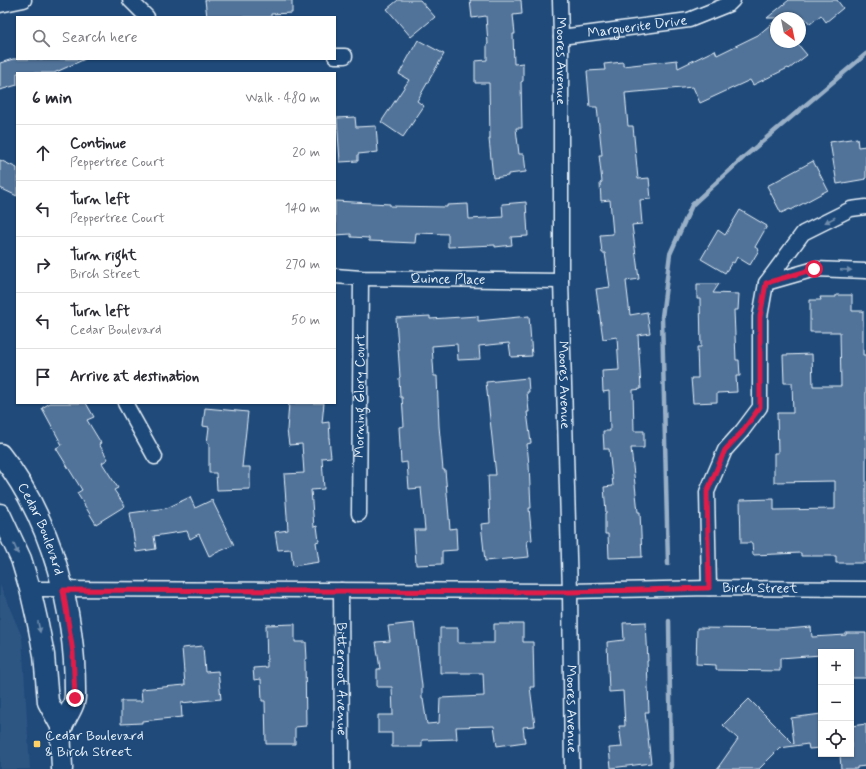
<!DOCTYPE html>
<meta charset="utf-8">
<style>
:root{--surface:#fff;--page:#f7f7f7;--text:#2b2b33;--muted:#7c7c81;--line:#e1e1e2}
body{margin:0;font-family:Mynerve,sans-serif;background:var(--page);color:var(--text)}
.controls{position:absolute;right:12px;bottom:12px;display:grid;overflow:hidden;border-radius:0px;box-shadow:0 1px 3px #0004}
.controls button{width:36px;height:36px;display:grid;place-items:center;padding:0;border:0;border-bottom:1px solid var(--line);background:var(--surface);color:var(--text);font:20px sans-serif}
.compass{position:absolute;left:770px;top:12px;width:36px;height:36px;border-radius:50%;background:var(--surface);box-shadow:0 1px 3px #0004;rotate:147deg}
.stop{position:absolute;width:12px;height:12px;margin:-9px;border:3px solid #e11d48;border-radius:50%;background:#fff}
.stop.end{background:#e11d48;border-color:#fff;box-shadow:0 1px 4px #0008}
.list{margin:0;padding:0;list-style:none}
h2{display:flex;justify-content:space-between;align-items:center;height:52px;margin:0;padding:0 16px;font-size:17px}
h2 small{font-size:13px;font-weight:400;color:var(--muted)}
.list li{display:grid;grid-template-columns:26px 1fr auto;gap:12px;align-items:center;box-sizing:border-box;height:56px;padding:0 16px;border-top:1px solid var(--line)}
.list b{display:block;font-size:15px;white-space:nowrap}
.list p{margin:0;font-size:13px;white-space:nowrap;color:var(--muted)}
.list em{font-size:13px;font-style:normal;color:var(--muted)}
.icon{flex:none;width:22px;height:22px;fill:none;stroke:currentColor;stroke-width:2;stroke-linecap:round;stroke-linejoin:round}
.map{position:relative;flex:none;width:866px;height:769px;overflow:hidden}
.search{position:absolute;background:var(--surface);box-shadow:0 1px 3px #0004;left:16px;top:16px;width:320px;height:44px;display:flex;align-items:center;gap:10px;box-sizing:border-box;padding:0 14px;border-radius:0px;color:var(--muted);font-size:15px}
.panel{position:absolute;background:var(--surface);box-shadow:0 1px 3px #0004;left:16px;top:72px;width:320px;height:332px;border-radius:0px}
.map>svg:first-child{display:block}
.built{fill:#2e5683}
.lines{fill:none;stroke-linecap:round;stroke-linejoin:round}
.stream{stroke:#9ab0c7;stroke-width:4.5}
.building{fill:#517399;stroke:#e8f1f8}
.minor-casing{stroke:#e8f1f8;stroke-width:17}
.secondary-casing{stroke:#e8f1f8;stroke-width:23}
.minor{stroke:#1f4a7a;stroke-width:14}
.secondary{stroke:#1f4a7a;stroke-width:20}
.oneway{fill:#6f8dac}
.route{stroke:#e11d48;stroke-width:5}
.poi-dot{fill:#ffd166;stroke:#1f4a7a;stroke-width:1.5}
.labels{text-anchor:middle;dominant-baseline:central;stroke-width:3;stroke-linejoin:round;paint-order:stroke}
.street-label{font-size:14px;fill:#e8f1f8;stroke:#1f4a7a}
.poi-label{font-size:14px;fill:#e8f1f8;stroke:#1f4a7a;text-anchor:start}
</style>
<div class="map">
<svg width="866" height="769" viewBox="0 0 866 769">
<rect width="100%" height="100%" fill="#1f4a7a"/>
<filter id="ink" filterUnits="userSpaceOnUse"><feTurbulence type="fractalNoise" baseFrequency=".025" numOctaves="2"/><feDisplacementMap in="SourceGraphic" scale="8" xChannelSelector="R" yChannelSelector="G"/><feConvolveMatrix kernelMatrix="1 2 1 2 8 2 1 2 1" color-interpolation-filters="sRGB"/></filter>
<g filter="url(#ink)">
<polygon class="built" points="0,585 22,637 30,769 0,769"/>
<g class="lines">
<g class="stream">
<polyline points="668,564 662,317 670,254 692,205 744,157 866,54"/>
<polyline points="669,621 671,769"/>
</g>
</g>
<g class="building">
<polygon points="205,0 292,0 292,13 271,14 271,17 207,17"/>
<polygon points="398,0 420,0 435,17 411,37 387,9"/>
<polygon points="470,0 521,0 522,14 513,15 515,34 513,34 514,64 523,63 523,81 521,82 522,128 516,128 519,154 524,154 526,172 508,174 508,176 493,178 489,139 490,139 489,83 475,83 475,61 487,60 487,44 488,44 486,16 472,18"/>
<polygon points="789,0 837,0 843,8 826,22 821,15 810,24 805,18 767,18"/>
<polygon points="776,20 776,42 796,42 807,55 789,69 788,68 753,85 750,80 700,103 693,87 625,93 628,126 633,126 638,179 649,178 651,199 640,200 642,224 632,225 639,279 626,281 630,315 647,312 650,333 638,335 641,389 633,390 634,431 644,431 644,448 631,448 638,512 640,512 642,557 609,558 608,534 605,534 605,513 606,513 604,487 613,486 609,449 604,449 603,431 610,431 609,391 603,392 602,371 619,370 617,337 603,339 596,289 610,287 605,253 602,253 600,235 613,234 610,200 601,201 600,183 602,182 599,155 602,155 597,107 590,107 587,71 605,70 604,64 623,62 623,66 677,60 678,68 715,50 717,55 758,35"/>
<polygon points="418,40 444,54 417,101 424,106 403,137 381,122 409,80 399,74"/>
<polygon points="13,59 85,59 54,73 17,73 17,85 0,90 0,63"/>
<polygon points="355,117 356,127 376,126 378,152 358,154 358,161 340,162 337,118"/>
<polygon points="857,138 858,147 866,146 866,179 837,184 830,142"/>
<polygon points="0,160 17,168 17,196 0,188"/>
<polygon points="813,161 828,190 791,210 790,209 781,213 767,186"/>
<polygon points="335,201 390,204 390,206 447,207 447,205 468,204 469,219 503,217 502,204 526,202 528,236 511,237 512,245 495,247 495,245 448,247 448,234 416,233 415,243 369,241 369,238 351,237 351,234 335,235"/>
<polygon points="740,210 767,226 755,247 759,250 750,265 737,257 734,263 732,262 725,273 701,259 718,230 725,235"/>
<polygon points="697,284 719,284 713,293 739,294 738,310 734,310 736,360 739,360 740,376 736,376 737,392 717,393 717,402 693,403 691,378 698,378 697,347 701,347 700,299 697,299"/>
<polygon points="836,295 852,295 852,311 863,311 863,355 866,355 866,563 836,563 836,556 801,556 801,553 753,555 752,543 741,543 740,500 774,499 774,510 835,509 835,481 774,482 774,453 778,453 777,413 793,413 792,383 784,383 783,355 812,354 813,386 841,386 840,332 810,332 810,300 821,300 820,297 836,297"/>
<polygon points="430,316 430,319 478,316 478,321 529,316 532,356 511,357 509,343 479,346 480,359 458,360 457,344 432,346 434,376 437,376 439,426 443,470 445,470 450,529 456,528 457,550 442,551 442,564 416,565 414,530 425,530 421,488 409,489 407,462 401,463 399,427 404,426 402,397 400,397 399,378 400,377 396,318"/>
<polygon points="528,378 529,392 527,392 529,412 527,412 531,443 527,444 529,465 531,508 529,508 532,540 527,541 529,557 485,561 481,524 490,523 488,475 496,475 486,382"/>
<polygon points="50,403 86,403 94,417 87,420 101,443 99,444 108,459 102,463 118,488 114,490 125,506 96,524 77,493 82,490 56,448 62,445 42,408"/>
<polygon points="289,403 324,403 322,423 329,422 330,438 329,438 331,457 322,458 324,489 311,490 314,527 317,526 319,541 316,542 319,562 293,566 291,549 278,550 275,532 288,530 284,474 304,473 302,444 289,445 287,430"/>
<polygon points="205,408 248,412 242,467 250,467 250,489 217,490 216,473 209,473 209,443 207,443 209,427 203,426"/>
<polygon points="190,497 195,508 212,500 234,545 209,556 199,534 190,539 187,531 154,536 156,549 136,552 130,513 167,508"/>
<polygon points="646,622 648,661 647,661 649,712 645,712 651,763 611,768 609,748 622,747 619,726 625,726 623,691 609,692 607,642 624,640 623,623"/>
<polygon points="414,623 422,686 422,699 423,699 427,724 439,723 440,698 484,696 483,673 440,673 440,628 458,628 458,643 494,643 494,624 523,624 523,642 533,642 534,687 530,687 535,726 523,727 525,742 497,746 494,726 456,727 457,739 422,740 422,747 392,747 392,733 378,733 378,715 393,715 392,687 377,687 377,669 380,669 376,642 390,641 388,626"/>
<polygon points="295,624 295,642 306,642 307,659 305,659 306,726 295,727 295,744 266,744 265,701 262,701 261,679 254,680 253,668 267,667 266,625"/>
<polygon points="811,627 812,637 846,635 846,633 866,633 866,678 851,678 851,652 821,652 821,655 780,658 780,671 716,670 716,665 696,664 697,628 787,629"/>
<polygon points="203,646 205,672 218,671 221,699 181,703 182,717 142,721 142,723 121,724 121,701 142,701 141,689 185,685 182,648"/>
<polygon points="749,699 794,744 791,718 821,714 821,748 809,749 808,744 780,748 759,769 717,769 738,739 723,725"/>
<polygon points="866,724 866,766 857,767 857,769 841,769 840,754 851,754 851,726"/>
</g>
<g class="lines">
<defs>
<g id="minor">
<polyline points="130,0 147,17"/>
<path id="s1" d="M 560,0 L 561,37 L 561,281 L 570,591 L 572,769"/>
<polyline points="0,5 24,0"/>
<path id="s2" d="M 561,37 L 689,20 L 729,4 L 733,0"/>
<polyline points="335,56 345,56"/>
<path id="s3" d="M 335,276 L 361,278 L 561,281"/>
<polyline points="766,283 815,269 866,271"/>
<polyline points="125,403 155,457"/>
<path id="s4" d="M 359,514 L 361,278"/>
<polyline points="709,588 707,492 725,450 742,431 760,407 760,317 766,283 803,233 851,209 866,207"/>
<path id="s5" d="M 30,589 L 570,591 L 709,588 L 866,589"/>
<path id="s6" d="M 341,590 L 342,769"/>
</g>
<g id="secondary">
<path id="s7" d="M 0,454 C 52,519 76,613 75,696 C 75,706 66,717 62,727 C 59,735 62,759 62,769"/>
<polyline points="0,514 21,559 30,589 38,624 44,655 48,702 62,728"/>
</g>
</defs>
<use href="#minor" class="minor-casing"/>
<use href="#secondary" class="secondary-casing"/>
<use href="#minor" class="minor"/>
<use href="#secondary" class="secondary"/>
</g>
<defs><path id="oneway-solid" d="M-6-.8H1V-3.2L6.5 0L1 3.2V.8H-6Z"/></defs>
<g class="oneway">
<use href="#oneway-solid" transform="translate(830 220) rotate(153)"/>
<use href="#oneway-solid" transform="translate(846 270) rotate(2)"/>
<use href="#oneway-solid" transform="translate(16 549) rotate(67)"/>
<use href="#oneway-solid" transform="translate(39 627) rotate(79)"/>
</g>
</g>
<g class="lines" filter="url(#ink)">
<polyline class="route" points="75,698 73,652 63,590 570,592 709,588 707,492 725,450 742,432 760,407 760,317 766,283 814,269"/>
</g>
<rect class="poi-dot" x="33" y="740" width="8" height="8" rx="2"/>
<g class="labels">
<g class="street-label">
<text stroke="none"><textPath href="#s2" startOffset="77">Marguerite Drive</textPath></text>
<text stroke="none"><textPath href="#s1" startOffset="61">Moores Avenue</textPath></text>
<text stroke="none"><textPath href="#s3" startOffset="113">Quince Place</textPath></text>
<text stroke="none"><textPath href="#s1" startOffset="385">Moores Avenue</textPath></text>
<text stroke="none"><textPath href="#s4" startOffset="118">Morning Glory Court</textPath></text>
<text stroke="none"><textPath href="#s7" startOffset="86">Cedar Boulevard</textPath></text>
<text stroke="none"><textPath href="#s5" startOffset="730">Birch Street</textPath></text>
<text stroke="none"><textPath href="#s6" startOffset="89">Bitterroot Avenue</textPath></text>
<text stroke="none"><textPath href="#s1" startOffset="709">Moores Avenue</textPath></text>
</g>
<g class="poi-label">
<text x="45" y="736">Cedar Boulevard<tspan x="45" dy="16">&amp; Birch Street</tspan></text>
</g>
</g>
</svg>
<div class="controls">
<button>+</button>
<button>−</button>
<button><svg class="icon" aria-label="locate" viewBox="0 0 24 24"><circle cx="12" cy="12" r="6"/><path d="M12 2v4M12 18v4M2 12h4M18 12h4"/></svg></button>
</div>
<svg class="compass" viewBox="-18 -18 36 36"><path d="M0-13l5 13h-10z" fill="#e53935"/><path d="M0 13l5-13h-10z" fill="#7c7c81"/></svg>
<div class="stop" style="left:814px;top:269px"></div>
<div class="stop end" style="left:75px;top:698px"></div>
<div class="search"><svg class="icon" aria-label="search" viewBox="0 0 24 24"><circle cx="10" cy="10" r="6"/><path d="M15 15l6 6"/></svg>Search here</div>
<section class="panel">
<h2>6 min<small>Walk · 480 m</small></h2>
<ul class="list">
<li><svg class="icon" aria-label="ahead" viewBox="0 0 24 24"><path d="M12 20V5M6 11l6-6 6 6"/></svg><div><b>Continue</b><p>Peppertree Court</p></div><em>20 m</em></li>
<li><svg class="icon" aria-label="left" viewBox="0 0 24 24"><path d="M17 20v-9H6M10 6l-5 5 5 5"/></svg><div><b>Turn left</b><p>Peppertree Court</p></div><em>140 m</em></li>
<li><svg class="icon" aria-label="right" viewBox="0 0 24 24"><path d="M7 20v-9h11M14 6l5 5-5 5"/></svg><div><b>Turn right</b><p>Birch Street</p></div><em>270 m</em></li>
<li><svg class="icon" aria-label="left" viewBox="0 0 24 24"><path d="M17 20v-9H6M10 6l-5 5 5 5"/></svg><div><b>Turn left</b><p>Cedar Boulevard</p></div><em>50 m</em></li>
<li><svg class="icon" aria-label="arrive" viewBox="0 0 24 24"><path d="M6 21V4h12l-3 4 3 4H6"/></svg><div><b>Arrive at destination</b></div></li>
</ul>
</section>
</div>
